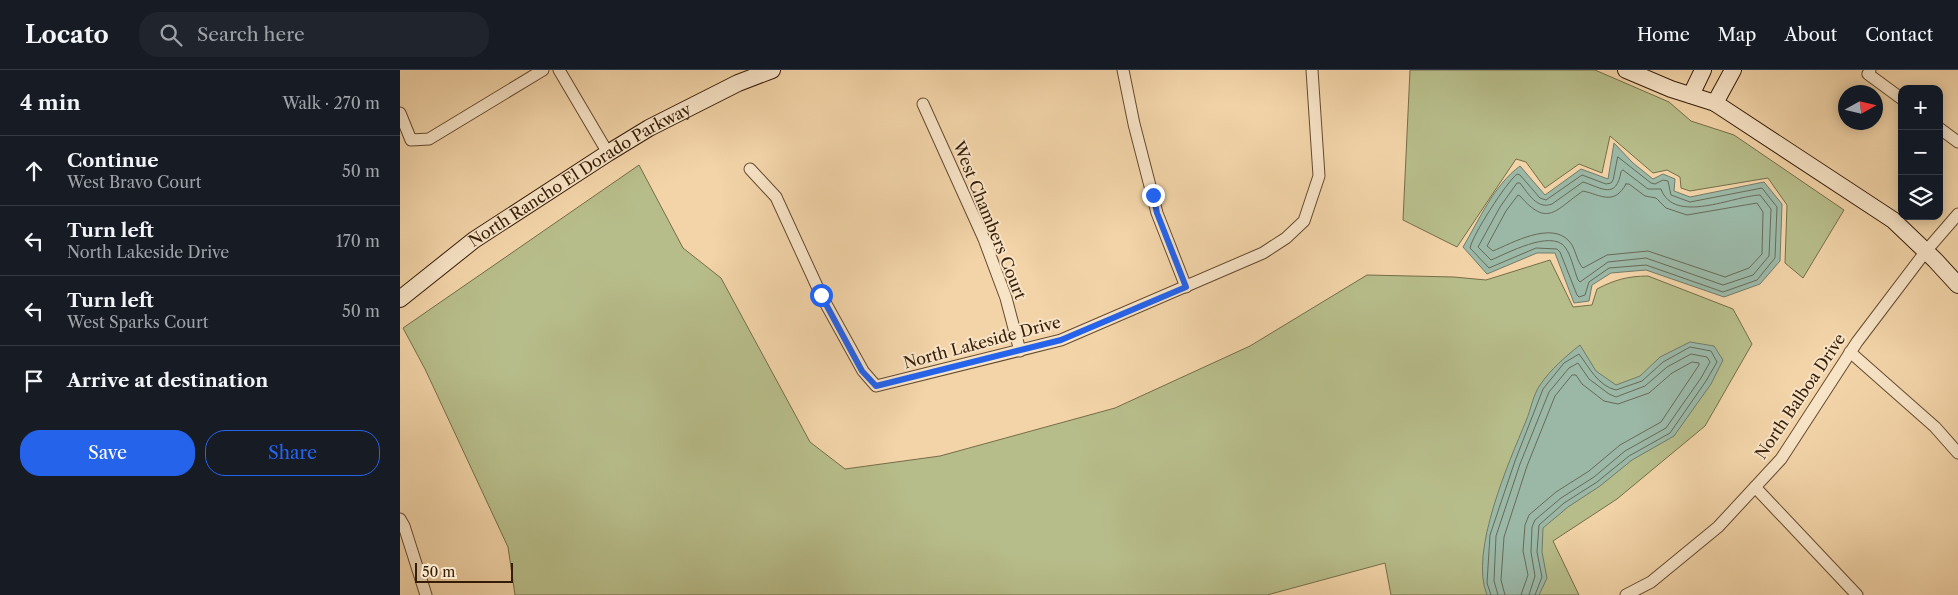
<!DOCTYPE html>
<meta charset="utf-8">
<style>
:root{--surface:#171b24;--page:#20242c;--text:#f1f3f6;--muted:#9ea1a6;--line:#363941;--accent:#2563eb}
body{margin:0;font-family:"Libre Caslon Text",serif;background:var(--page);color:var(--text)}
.controls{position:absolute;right:15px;top:15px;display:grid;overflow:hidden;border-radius:10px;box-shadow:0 2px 12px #0003}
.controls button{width:45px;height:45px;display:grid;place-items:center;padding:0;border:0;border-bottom:1px solid var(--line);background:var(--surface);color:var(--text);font:25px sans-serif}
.compass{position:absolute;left:1438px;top:15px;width:45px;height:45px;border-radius:50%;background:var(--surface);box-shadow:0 2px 12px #0003;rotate:82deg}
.scale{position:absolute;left:15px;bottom:12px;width:98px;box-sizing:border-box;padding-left:5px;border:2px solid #361d07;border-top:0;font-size:14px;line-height:18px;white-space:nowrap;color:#361d07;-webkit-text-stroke:4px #f7e3c6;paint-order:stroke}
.stop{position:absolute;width:15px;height:15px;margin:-11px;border:4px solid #2563eb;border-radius:50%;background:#fff}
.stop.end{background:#2563eb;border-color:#fff;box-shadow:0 1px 5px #0008}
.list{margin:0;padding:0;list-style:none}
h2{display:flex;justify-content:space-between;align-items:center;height:65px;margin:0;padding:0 20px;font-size:21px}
h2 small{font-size:16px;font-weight:400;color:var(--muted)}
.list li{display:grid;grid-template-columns:32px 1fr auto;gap:15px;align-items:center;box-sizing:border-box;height:70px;padding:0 20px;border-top:1px solid var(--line)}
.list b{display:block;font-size:19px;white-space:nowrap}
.list p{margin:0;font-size:16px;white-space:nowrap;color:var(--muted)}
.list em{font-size:16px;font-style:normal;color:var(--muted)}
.actions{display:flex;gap:10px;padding:15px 20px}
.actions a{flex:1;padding:11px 0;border:1px solid var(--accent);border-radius:20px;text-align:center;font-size:18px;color:var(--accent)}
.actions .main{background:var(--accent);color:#fff}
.icon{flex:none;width:28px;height:28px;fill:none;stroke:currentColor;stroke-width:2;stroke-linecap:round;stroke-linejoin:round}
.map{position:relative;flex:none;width:1558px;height:525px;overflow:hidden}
header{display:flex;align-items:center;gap:30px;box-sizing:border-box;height:70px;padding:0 25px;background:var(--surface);border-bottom:1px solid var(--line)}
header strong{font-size:24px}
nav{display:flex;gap:28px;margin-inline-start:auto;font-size:18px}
.search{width:350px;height:45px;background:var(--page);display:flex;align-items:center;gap:12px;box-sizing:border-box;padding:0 18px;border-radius:20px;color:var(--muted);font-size:19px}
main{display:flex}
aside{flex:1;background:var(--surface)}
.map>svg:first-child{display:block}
.green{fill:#b7bd8a;stroke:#766d48}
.water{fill:#9bb8a7;stroke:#737a67}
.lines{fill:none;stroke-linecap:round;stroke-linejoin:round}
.shore{stroke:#686a57;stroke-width:1}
.street-casing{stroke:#654b2f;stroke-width:13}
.secondary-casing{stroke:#361d07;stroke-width:18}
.street{stroke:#f7e3c6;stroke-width:11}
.secondary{stroke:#f7e3c6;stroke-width:16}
.route{stroke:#2563eb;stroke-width:6}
.labels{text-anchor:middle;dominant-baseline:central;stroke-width:4;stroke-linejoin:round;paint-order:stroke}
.street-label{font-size:16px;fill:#361d07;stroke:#f7e3c6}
</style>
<header>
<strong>Locato</strong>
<div class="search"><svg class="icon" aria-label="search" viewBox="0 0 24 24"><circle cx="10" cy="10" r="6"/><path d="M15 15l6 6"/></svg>Search here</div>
<nav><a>Home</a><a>Map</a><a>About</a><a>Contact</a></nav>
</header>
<main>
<aside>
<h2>4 min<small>Walk · 270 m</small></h2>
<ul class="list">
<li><svg class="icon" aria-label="ahead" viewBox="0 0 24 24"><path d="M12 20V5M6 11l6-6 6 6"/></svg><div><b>Continue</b><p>West Bravo Court</p></div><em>50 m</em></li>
<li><svg class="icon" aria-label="left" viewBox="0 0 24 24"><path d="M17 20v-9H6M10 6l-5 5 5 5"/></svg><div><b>Turn left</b><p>North Lakeside Drive</p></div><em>170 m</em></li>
<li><svg class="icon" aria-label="left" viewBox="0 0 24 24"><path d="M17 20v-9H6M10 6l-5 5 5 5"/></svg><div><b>Turn left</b><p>West Sparks Court</p></div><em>50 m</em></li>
<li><svg class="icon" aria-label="arrive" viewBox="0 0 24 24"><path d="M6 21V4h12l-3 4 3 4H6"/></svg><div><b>Arrive at destination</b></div></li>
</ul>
<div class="actions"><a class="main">Save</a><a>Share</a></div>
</aside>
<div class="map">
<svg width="1558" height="525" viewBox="0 0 1558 525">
<rect width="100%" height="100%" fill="#f2d4a8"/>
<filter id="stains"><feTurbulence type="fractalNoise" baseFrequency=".004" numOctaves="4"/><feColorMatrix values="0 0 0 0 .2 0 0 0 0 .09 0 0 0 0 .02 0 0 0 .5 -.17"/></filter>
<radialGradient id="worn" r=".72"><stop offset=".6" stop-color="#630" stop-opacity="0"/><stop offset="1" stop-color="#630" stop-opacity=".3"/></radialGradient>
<g class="green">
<polygon points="1010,0 1195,0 1269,32 1291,51 1334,65 1444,140 1403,208 1385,193 1387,135 1368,108 1290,121 1281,118 1280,107 1267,100 1253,103 1210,66 1202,103 1179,94 1145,118 1126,92 1116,89 1057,177 1003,150"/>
<path d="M 239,95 L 283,178 L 321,208 L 410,372 L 445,399 L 540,386 L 715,338 L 850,276 L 967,205 L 1054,207 L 1086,210 L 1150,190 L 1173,237 L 1192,235 L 1197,219 C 1214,210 1228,206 1248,206 L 1333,239 L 1352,274 L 1305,356 L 1217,429 L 1153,471 L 1179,525 L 991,525 L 985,493 L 867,525 L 115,525 L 108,477 L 25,299 L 3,258 Z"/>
</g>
<g class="water">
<path d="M 1214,73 L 1233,93 L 1253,109 L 1263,104 L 1275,109 L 1274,121 L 1290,127 L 1364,112 L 1382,134 L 1380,191 L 1360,214 L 1324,227 L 1246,200 L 1211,203 L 1192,215 L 1189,231 L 1174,233 L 1155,183 L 1137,183 L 1087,204 L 1063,177 C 1079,150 1094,115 1120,96 L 1145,125 L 1181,99 L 1208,109 Z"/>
<path d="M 1290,272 L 1314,276 L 1323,290 L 1311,314 L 1274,366 L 1232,390 L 1200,416 L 1168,437 L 1143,458 L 1142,482 L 1147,508 L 1139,525 L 1087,525 C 1069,482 1109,392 1126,351 C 1131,339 1133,325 1140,315 C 1151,299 1165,287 1180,275 L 1196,301 L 1216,315 L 1240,306 L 1260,287 Z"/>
</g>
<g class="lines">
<g class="shore">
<path d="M 1218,87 L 1251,113 L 1255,114 L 1263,110 L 1268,111 L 1271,125 L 1290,132 L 1362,118 L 1377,137 L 1375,188 L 1357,210 L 1323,222 L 1246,195 L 1209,198 L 1189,212 L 1185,225 L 1179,227 L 1177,225 L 1160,182 L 1157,179 L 1136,178 L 1089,198 L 1070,178 C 1073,164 1106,113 1117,104 L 1120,105 L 1140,128 L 1146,130 L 1182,105 L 1206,114 L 1211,113 L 1213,110 Z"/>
<path d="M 1223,100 L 1248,119 L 1261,119 C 1274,155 1333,126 1360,125 L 1371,139 L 1369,186 L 1353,205 L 1323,215 L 1246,188 L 1208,192 L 1180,212 L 1178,210 C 1174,200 1171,185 1165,177 C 1151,159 1106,184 1091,190 L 1078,177 L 1100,137 L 1117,113 L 1120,113 C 1128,123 1137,140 1152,134 L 1183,112 C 1202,118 1216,130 1221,102 Z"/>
<path d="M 1226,114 L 1229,114 L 1245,126 L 1256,128 L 1266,138 L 1287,145 L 1357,133 L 1363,142 L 1362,184 L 1349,198 L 1325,207 L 1248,181 L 1207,185 L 1183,198 C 1176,191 1176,178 1169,171 C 1151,151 1112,173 1093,181 L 1087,176 L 1106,141 L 1118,125 L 1120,126 C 1148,158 1155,140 1183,121 C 1201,125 1214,136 1226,114 Z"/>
<path d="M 1091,525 L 1087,513 L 1090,465 L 1115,391 L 1143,319 L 1164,293 L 1179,284 C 1189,297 1198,316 1216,320 L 1242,311 L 1263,292 L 1290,277 L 1311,281 L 1317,292 L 1306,311 L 1270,363 L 1229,386 L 1197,412 L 1164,433 L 1139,455 L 1137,482 L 1142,507 L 1135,525"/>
<polyline points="1098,525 1094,511 1096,466 1120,394 1149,322 1169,298 1178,293 1189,309 1209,324 1216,327 1245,316 1267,297 1291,284 1307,287 1310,292 1301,308 1266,358 1225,381 1194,407 1161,428 1135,450 1132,457 1131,482 1135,506 1129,525"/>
<polyline points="1105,525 1101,510 1104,467 1127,396 1155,326 1172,305 1176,305 1182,314 1204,331 1218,334 1249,323 1272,303 1292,292 1299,293 1299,295 1261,352 1220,375 1189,401 1156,422 1129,445 1125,455 1123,481 1128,505 1121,525"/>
</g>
<defs>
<g id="street">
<polyline points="159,0 208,83"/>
<polyline points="723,0 734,54 757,143 786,217"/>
<polyline points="1470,0 1468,4 1502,29"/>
<polyline points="523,34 584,169 606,228 620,281"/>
<polyline points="0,43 11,70 29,69 143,0"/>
<polyline points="1539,58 1558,72"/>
<polyline points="350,99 376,127 421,225 463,301 476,316 661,270 863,183 886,168 904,151 919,106 912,0"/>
<polyline points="1450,282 1535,357 1558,383"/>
<polyline points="1355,417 1457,525"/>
<polyline points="0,449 4,456 26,525"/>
<polyline points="1226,525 1251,512 1318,457 1381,389 1457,272 1526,181 1558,144"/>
</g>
<g id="secondary">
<polyline points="1226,0 1271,19 1315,33 1493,150 1535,190 1558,215"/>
<polyline points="1291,25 1303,0"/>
<polyline points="1315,33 1333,0"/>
<path id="s1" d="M 0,229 L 74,170 L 208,83 L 249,58 L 338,13 L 372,0"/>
</g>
</defs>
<use href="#street" class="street-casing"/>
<use href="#secondary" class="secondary-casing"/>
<use href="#street" class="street"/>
<use href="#secondary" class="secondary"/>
</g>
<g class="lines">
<polyline class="route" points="421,225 462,301 476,316 661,270 786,217 757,143 753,125"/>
</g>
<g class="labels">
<g class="street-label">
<text stroke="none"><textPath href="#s1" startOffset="219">North Rancho El Dorado Parkway</textPath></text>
<text transform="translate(590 150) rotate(68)">West Chambers Court</text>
<text transform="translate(582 272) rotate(-15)">North Lakeside Drive</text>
<text transform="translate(1400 326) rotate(-56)">North Balboa Drive</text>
</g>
</g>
<rect width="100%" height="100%" filter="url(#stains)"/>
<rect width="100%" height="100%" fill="url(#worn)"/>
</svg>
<div class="controls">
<button>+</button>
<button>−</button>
<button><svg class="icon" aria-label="layers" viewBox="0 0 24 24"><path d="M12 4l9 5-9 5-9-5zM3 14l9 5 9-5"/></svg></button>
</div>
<svg class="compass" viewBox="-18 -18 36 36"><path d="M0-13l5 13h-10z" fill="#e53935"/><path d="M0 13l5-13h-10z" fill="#9ea1a6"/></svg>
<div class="scale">50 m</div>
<div class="stop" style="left:421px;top:225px"></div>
<div class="stop end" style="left:753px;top:125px"></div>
</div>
</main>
